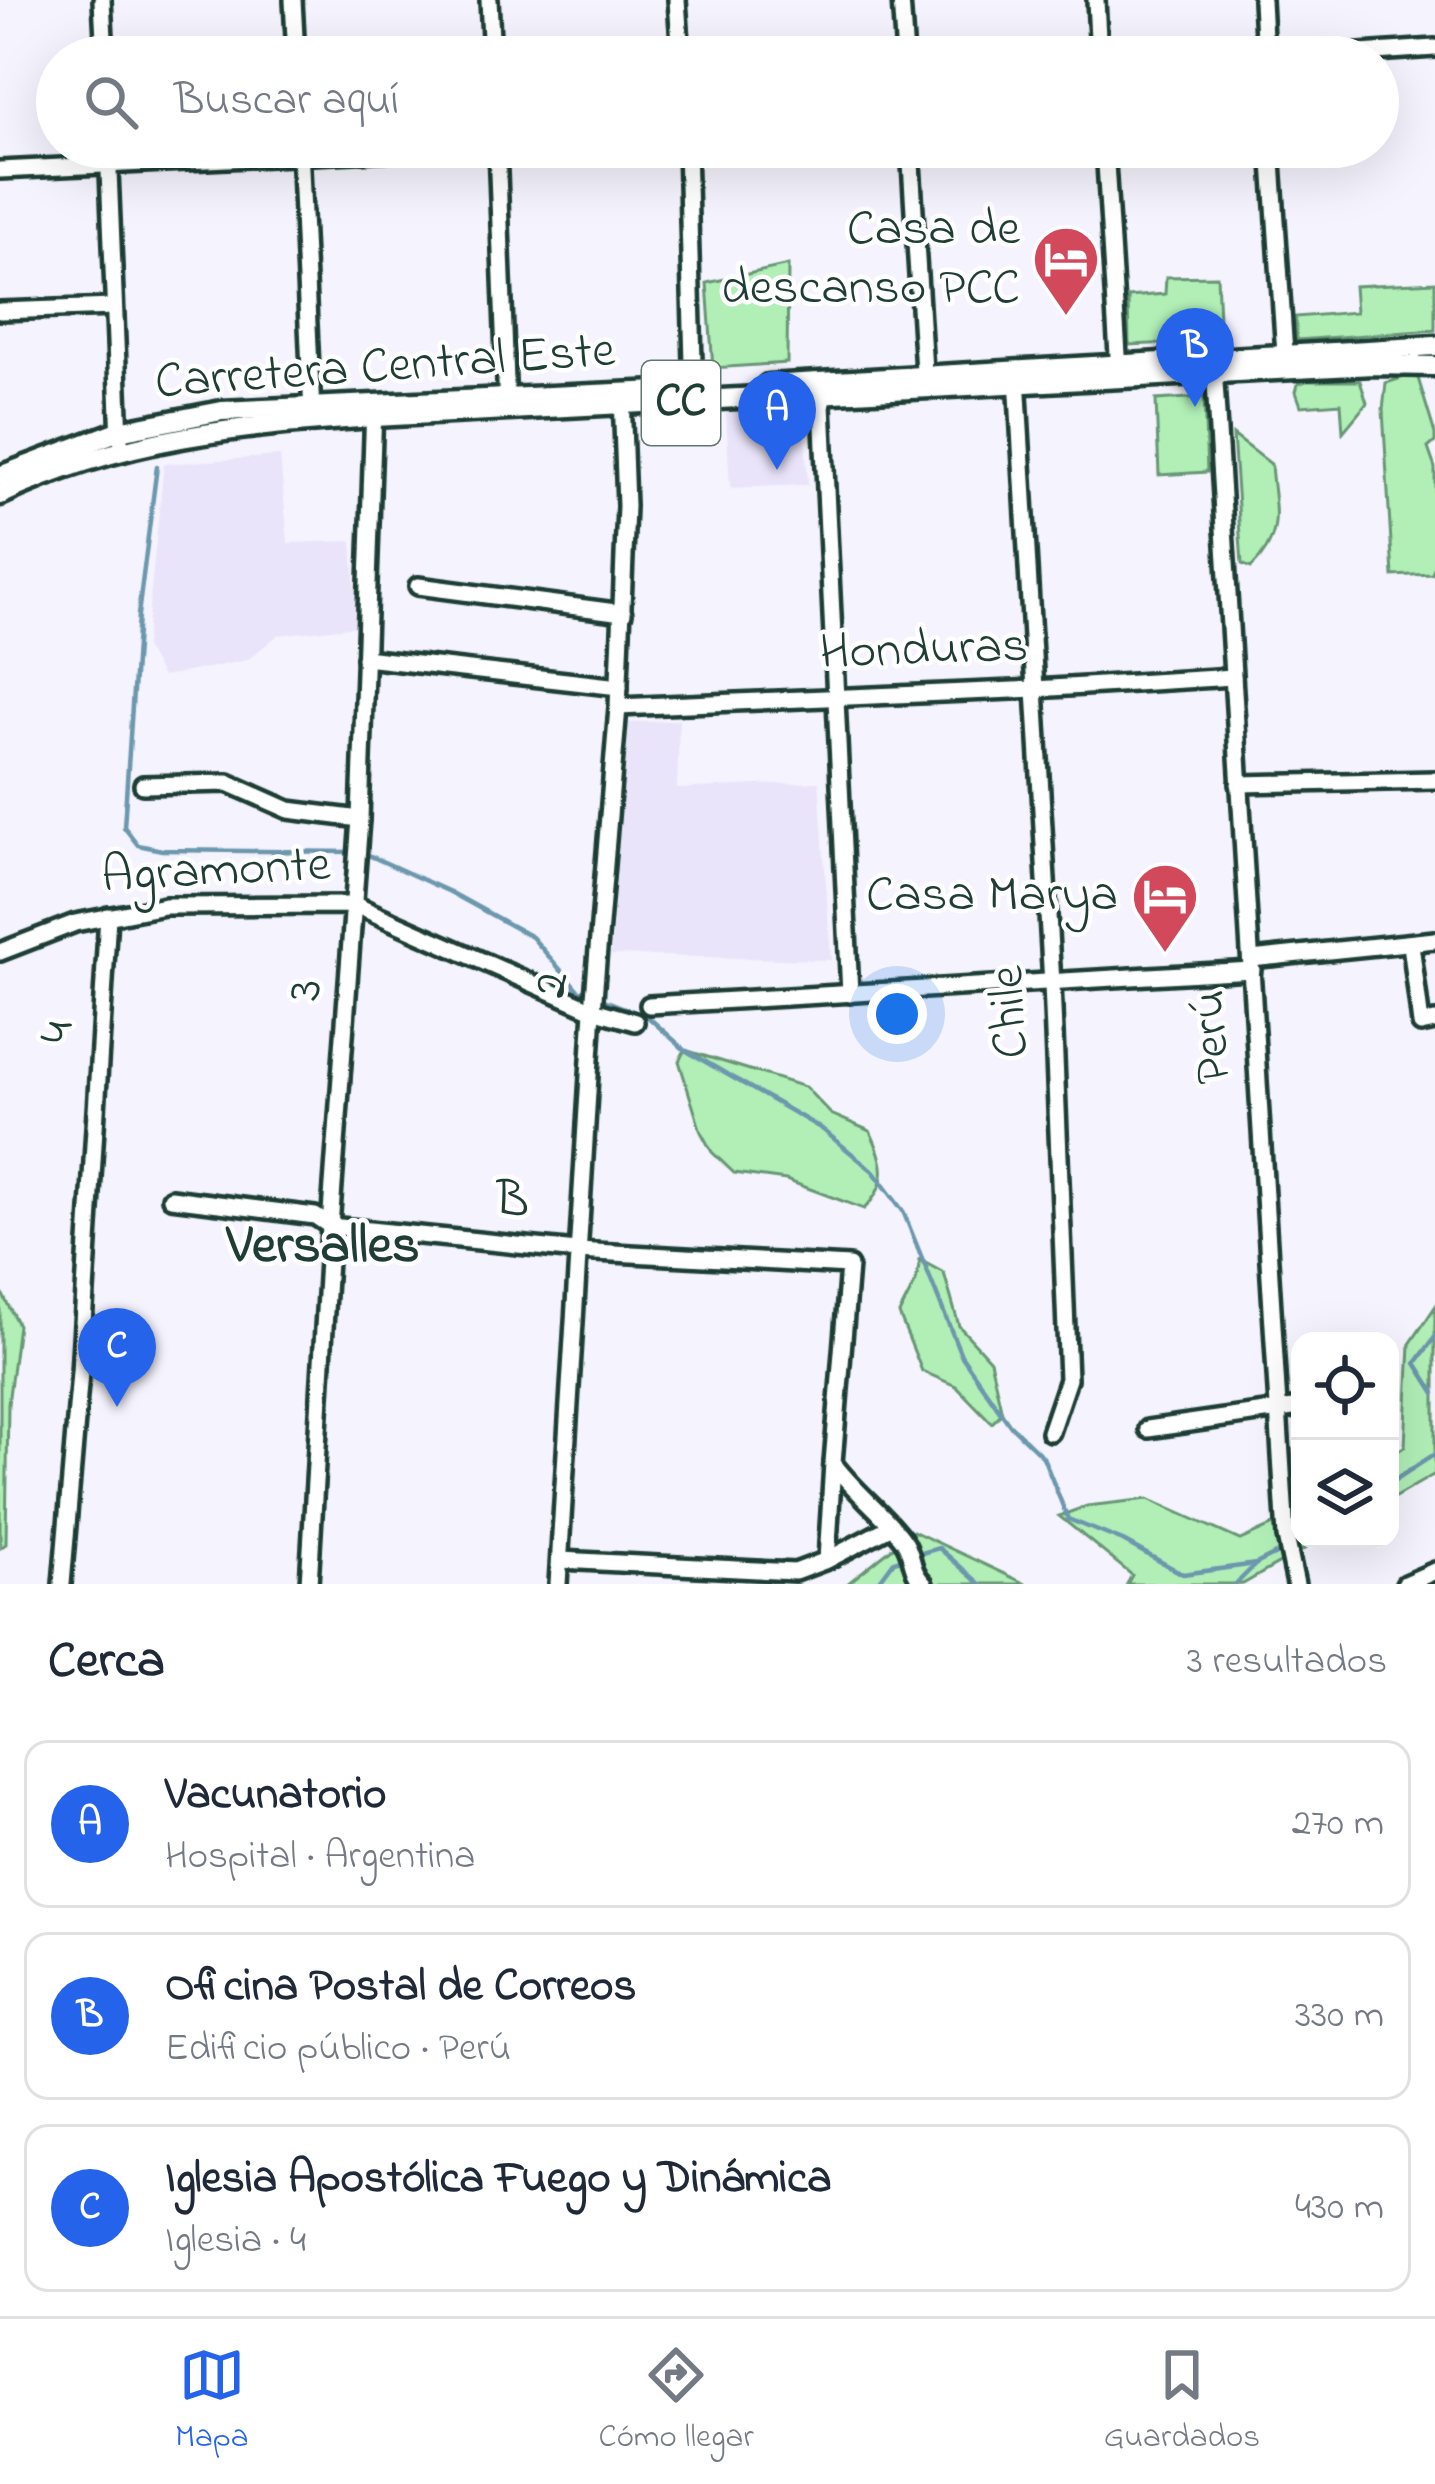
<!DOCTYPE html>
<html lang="es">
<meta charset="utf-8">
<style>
:root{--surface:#fff;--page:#f6f6f7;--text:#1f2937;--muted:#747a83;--line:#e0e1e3;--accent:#2563eb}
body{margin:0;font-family:"Indie Flower",sans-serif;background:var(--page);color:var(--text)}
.controls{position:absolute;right:36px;bottom:36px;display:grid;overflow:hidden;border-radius:24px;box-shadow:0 12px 48px #0002}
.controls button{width:108px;height:108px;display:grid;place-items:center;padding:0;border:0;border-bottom:3px solid var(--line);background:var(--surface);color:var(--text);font:60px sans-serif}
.you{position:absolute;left:897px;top:1014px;width:42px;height:42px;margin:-30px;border:9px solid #fff;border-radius:50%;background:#1a73e8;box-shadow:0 0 0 18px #1a73e833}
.badge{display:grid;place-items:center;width:78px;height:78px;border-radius:50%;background:var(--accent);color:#fff;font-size:39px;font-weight:700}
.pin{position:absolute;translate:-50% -99px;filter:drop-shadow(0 3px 6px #0008)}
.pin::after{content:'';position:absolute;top:63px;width:42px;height:36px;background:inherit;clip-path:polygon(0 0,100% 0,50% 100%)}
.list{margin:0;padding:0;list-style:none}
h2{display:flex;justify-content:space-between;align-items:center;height:156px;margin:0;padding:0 48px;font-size:51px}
h2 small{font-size:39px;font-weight:400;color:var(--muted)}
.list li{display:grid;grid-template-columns:78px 1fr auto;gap:36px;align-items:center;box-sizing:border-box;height:168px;margin:0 24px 24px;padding:0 24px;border:3px solid var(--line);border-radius:24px}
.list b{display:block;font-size:45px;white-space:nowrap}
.list p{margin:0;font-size:39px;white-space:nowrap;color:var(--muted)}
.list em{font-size:39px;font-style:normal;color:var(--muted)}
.icon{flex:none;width:66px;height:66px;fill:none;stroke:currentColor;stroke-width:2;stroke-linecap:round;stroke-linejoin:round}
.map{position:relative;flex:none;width:1435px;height:1584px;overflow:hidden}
.search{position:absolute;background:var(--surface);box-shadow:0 12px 48px #0002;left:36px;right:36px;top:36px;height:132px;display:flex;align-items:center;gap:30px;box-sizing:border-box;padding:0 42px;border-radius:66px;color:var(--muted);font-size:45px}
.sheet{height:732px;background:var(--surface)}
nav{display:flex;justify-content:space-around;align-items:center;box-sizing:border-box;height:168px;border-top:3px solid var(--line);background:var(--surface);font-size:33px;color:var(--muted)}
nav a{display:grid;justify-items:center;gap:6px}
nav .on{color:var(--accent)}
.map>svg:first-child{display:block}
.built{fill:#e9e4fa}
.green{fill:#b1efb7;stroke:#689676;stroke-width:3}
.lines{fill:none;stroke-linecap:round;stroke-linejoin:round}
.stream{stroke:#6c97ad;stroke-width:4.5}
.minor-casing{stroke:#1f3d34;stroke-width:24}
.major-casing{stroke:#1f3d34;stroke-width:27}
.minor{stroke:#fff;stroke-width:15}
.major{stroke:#fff;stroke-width:18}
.labels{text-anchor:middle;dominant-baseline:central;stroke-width:9;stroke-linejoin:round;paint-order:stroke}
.shield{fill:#fff;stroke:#627771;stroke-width:3}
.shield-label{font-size:48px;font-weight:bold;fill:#1f3d34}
.poi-label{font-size:51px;fill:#1f3d34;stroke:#fff;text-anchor:end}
.street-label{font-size:51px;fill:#1f3d34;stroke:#fff}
.neighbourhood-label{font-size:54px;font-weight:bold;fill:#1f3d34;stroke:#fff}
</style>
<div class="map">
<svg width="1435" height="1584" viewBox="0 0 1435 1584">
<rect width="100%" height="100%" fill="#f5f3fd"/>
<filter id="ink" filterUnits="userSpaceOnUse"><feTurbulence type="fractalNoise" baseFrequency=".00833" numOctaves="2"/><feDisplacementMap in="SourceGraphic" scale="24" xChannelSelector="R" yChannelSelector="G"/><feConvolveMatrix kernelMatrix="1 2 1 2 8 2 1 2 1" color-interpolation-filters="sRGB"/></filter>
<g filter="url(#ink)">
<g class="built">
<polygon points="803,407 808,485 730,488 726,411"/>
<polygon points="280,456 288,543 352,541 357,626 278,635 247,660 162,677 145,647 164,464"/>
<polygon points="679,720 677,789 819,782 831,960 611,955 627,723"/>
</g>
<g class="green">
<polygon points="788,265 787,363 713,368 707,283"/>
<polygon points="1217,276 1220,341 1129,345 1128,297 1165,294 1166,277"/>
<polygon points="1435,282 1435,330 1297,340 1295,317 1356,312 1354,286"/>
<polygon points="1408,376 1418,378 1435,434 1435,442 1428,448 1435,468 1435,565 1432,574 1393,576 1383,410 1386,383"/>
<polygon points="1306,381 1360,381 1367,403 1343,432 1341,403 1301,406 1296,392 1298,384"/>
<polygon points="1204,397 1207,472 1159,475 1156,400"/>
<path d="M 1233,435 L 1271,464 C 1274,510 1286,533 1251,568 L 1242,564 Z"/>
<path d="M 685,1050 L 805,1087 L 831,1114 L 870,1131 C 885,1162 890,1183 864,1209 L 786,1180 L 734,1173 L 712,1152 L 701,1132 L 679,1061 Z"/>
<polygon points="920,1260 944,1273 959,1326 990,1360 1002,1413 992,1423 956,1386 922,1371 899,1314 916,1281"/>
<polygon points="0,1289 18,1325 8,1404 6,1544 0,1548"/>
<polygon points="1435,1307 1435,1474 1390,1500 1390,1457 1405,1446 1410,1344"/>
<polygon points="1148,1499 1240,1540 1300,1513 1300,1539 1322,1539 1243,1584 1127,1584 1132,1575 1059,1516 1087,1506"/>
<polygon points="913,1531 1026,1584 847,1584"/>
</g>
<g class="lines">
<g class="stream">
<polyline points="157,466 138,615 124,827 138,845 162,850 352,852"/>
<polyline points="364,853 450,892 532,937 578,990 588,994"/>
<polyline points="599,998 648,1017 685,1050 822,1129 873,1171 903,1211 961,1355 1009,1424 1043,1457 1068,1519 1123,1541 1183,1574 1256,1564"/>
<polyline points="1435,1337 1416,1363 1435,1393"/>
<polyline points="1390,1483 1435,1454"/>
<polyline points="877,1584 894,1561 939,1548 980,1584"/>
<polyline points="1236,1584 1256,1564 1305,1539"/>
</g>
<defs>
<g id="minor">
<polyline points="102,0 105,57"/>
<polyline points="293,0 296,57"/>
<polyline points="489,0 492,57"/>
<polyline points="677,0 681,57"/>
<polyline points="901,0 905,57"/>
<polyline points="1096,0 1099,57"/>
<polyline points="1262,0 1265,57"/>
<polyline points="1300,57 1435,48"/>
<polyline points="108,147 120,439"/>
<polyline points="300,147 312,414"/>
<polyline points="497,147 507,408"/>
<polyline points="687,147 694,399"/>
<polyline points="910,147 925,387"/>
<polyline points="1105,147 1119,371"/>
<polyline points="1271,147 1285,354"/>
<polyline points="0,170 479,147"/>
<polyline points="0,311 114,307"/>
<polyline points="1214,366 1286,1537 1296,1584"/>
<polyline points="1017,377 1052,984 1068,1379 1050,1432"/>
<polyline points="821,384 850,994"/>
<polyline points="418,586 623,613"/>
<polyline points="365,658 619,687"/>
<polyline points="618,707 1035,689 1233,677"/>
<polyline points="1239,784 1435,780"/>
<polyline points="143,785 228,783 289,810 360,819"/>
<polyline points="1411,944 1421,1024 1435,1021"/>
<polyline points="0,952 75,923 165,906 355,905 593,1010 635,1022"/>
<polyline points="1251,959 1435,940"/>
<polyline points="649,1005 1252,970"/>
<path d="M 171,1198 L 315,1216 L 330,1226 L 577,1251 L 849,1266 L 833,1463 C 854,1492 884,1513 904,1541 C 914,1556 910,1571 924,1584"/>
<polyline points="1148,1429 1300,1407"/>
<polyline points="560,1560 795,1572 827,1560 890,1527"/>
<polyline points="827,1560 833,1463"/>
<polyline points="62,1584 80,1373 108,916"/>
<polyline points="309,1584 330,1226 360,819 374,407"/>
<polyline points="558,1584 593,1010 618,707 626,506 622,395"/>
<polyline points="1405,1584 1435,1571"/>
</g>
<g id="major">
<polyline points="768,385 1435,346"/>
<polyline points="0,476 119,431 222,411 704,389"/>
<path d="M 0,495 C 123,437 240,426 374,417 L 1373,365 L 1435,366"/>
</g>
</defs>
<use href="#minor" class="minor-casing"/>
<use href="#major" class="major-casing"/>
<use href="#minor" class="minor"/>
<use href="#major" class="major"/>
</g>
</g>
<defs>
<symbol id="hotel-pin" viewBox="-11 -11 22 30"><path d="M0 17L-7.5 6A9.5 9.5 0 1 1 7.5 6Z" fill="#d1495b" stroke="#fff"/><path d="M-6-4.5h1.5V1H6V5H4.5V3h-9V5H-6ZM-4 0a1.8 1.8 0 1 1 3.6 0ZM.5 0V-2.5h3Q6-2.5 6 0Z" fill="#fff"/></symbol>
</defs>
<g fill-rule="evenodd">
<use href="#hotel-pin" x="1028" y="221" width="76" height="104"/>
<use href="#hotel-pin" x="1127" y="858" width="76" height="104"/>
</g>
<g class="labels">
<rect class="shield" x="642" y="361" width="78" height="84" rx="9"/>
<g class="shield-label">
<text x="681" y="403">CC</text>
</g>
<g class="poi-label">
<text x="1020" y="230">Casa de<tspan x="1020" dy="59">descanso PCC</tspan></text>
<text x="1118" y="896">Casa Marya</text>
</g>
<g class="street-label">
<text transform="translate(385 368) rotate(-4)">Carretera Central Este</text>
<text transform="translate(924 651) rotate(-2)">Honduras</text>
<text transform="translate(216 872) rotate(-3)">Agramonte</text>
<text transform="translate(553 985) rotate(-85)">2</text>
<text transform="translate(307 990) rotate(-86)">3</text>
<text transform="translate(1011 1012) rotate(-93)">Chile</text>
<text transform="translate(59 1032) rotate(-87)">4</text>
<text transform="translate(1213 1037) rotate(-94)">Perú</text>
<text transform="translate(512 1202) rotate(6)">B</text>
</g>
<g class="neighbourhood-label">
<text x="323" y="1248">Versalles</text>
</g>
</g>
</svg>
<div class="controls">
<button><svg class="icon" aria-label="locate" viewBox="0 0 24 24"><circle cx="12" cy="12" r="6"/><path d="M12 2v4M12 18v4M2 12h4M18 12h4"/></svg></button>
<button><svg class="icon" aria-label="layers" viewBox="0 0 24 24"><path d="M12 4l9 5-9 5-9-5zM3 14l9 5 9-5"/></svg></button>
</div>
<div class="you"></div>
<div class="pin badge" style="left:777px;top:470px">A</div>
<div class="pin badge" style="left:1195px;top:407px">B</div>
<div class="pin badge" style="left:117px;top:1407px">C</div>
<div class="search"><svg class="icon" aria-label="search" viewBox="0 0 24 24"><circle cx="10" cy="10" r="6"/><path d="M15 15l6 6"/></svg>Buscar aquí</div>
</div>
<section class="sheet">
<h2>Cerca<small>3 resultados</small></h2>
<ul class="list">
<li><span class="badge">A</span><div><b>Vacunatorio</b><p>Hospital · Argentina</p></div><em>270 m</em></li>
<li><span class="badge">B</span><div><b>Oficina Postal de Correos</b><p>Edificio público · Perú</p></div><em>330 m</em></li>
<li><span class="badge">C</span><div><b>Iglesia Apostólica Fuego y Dinámica</b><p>Iglesia · 4</p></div><em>430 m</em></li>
</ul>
</section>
<nav>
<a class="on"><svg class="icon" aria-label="map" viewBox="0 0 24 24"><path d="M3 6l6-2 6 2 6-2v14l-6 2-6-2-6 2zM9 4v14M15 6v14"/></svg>Mapa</a>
<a><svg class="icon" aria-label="directions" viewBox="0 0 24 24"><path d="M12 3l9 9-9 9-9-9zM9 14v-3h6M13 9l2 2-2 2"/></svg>Cómo llegar</a>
<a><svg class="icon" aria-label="saved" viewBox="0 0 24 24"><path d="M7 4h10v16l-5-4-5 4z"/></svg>Guardados</a>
</nav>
